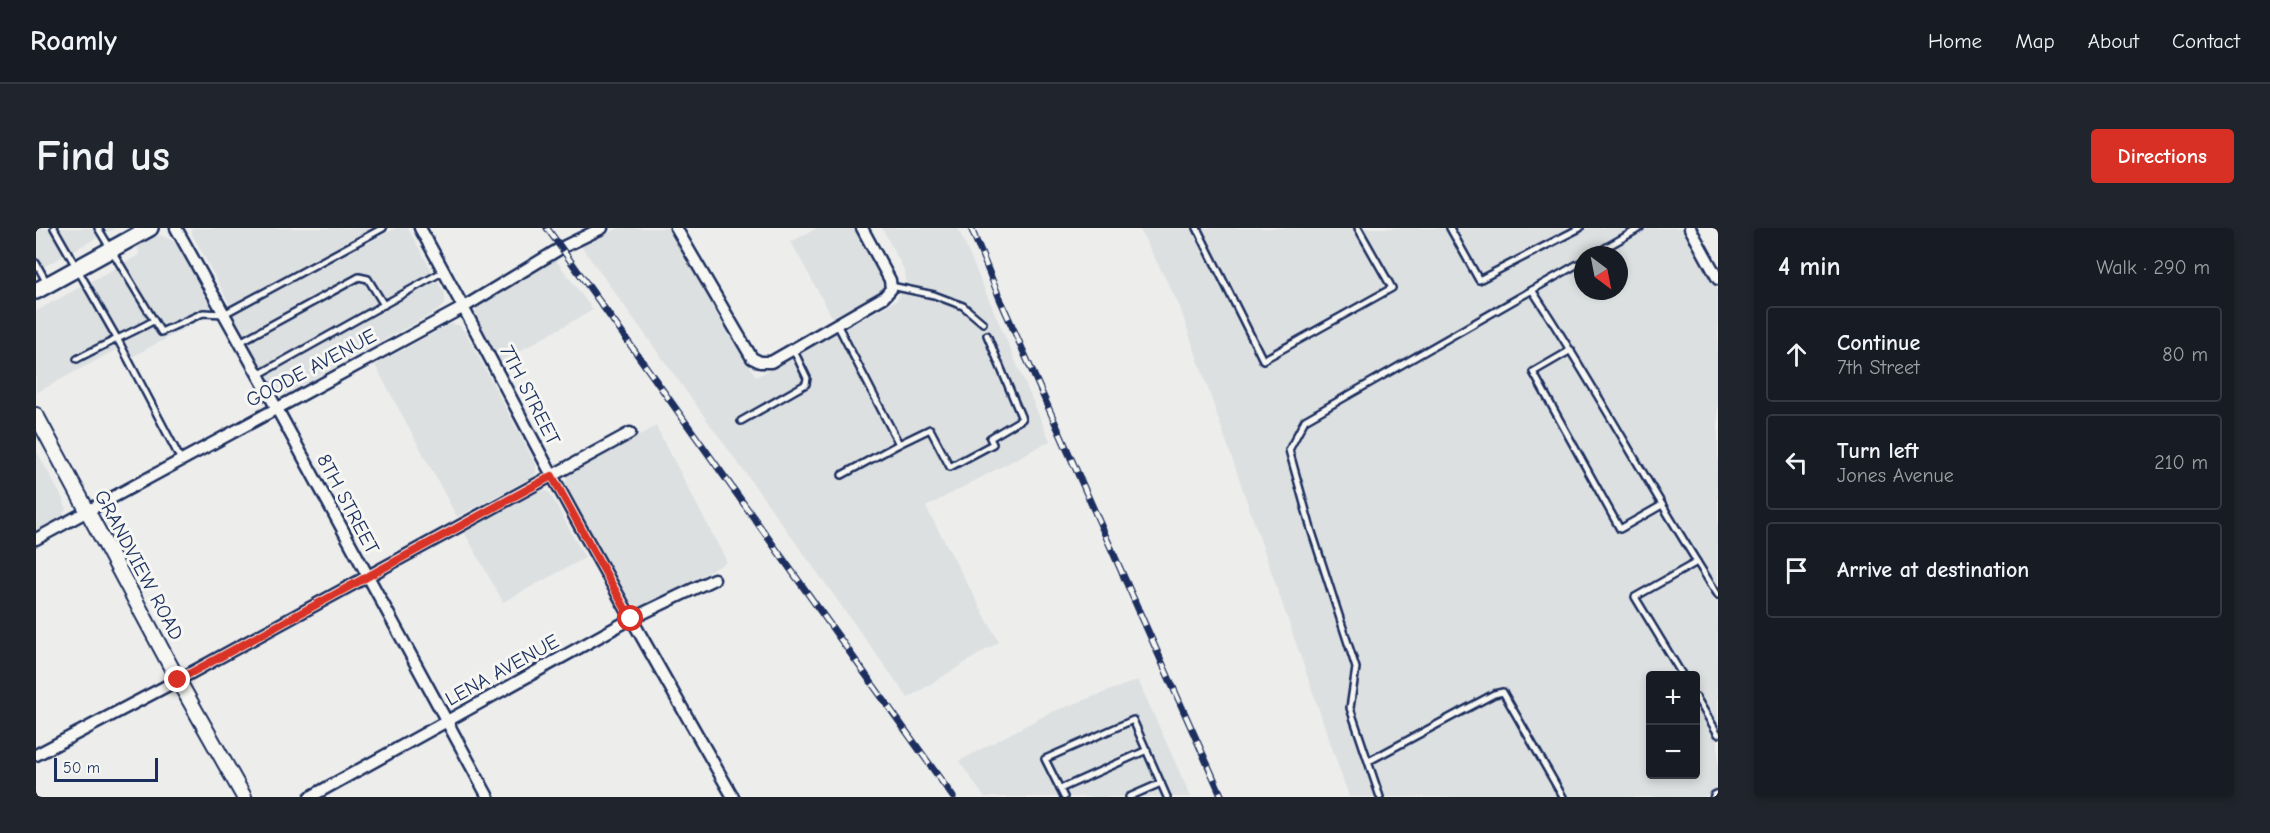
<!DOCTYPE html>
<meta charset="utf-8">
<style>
:root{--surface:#171b24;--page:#20242c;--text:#f1f3f6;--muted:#9ea1a6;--line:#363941;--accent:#d93025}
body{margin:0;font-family:"Comic Neue",sans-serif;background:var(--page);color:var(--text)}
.controls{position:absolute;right:18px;bottom:18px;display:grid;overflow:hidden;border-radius:6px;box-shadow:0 3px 9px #0003}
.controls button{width:54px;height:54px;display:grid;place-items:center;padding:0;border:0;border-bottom:2px solid var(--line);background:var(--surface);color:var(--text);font:30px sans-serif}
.compass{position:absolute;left:1538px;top:18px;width:54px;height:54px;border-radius:50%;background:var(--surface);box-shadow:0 3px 9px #0003;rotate:148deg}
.scale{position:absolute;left:18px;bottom:15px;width:104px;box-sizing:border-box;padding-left:6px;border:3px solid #1b2f5e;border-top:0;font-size:16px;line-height:21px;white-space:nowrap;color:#1b2f5e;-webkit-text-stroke:4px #f6f6f2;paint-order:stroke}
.stop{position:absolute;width:18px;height:18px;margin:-14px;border:4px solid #d93025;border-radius:50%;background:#fff}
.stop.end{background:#d93025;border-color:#fff;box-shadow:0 2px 6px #0008}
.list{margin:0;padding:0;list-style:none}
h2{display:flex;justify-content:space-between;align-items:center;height:78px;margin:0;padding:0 24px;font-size:26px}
h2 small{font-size:20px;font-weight:400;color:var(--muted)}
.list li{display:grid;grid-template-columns:39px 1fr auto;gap:18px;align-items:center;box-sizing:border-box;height:96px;margin:0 12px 12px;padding:0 12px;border:2px solid var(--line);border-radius:6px}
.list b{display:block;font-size:22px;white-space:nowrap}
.list p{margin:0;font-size:20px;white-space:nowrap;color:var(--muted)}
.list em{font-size:20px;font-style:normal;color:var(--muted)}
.icon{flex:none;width:33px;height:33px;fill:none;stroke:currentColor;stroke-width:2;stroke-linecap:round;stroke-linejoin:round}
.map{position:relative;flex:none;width:1682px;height:569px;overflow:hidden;border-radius:6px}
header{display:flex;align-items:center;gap:36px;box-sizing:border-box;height:84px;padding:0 30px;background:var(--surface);border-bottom:2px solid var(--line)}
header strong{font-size:28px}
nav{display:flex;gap:33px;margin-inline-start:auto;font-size:21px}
.intro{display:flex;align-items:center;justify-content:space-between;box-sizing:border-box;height:144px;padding:0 36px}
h1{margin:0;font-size:42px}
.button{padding:15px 27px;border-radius:6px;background:var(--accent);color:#fff;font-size:21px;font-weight:700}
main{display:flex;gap:36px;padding:0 36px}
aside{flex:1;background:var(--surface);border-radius:6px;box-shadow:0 3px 9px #0003}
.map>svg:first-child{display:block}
.built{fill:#dde0e1;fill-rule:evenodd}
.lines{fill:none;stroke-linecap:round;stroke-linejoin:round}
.service-casing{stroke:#1b2f5e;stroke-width:10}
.minor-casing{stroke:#1b2f5e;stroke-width:15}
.tertiary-casing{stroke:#1b2f5e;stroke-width:18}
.secondary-casing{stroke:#1b2f5e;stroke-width:20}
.service{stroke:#f6f6f2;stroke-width:5}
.minor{stroke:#f6f6f2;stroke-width:10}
.tertiary{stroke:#f6f6f2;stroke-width:14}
.secondary{stroke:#f6f6f2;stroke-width:15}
.rail-casing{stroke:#1b2f5e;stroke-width:7}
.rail{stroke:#f6f6f2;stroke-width:4.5;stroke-dasharray:14;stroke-linecap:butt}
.route{stroke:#d93025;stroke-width:8}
.labels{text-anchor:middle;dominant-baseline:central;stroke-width:6;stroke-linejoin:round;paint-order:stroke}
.street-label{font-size:20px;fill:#1b2f5e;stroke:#f6f6f2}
</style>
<header>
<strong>Roamly</strong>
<nav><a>Home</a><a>Map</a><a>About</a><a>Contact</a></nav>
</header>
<div class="intro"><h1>Find us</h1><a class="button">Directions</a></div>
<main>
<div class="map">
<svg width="1682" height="569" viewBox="0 0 1682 569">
<rect width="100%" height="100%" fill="#edeeec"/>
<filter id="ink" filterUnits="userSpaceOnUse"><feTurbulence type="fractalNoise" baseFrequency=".0167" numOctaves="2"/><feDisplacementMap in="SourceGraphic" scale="12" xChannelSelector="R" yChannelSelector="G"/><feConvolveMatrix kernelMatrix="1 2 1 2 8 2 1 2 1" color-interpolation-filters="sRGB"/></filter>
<g filter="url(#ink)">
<g class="built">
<polygon points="0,0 79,0 0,43"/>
<polygon points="156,0 335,0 194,77 156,6"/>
<polygon points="360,0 372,0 409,66 409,76 401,83 246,168 238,164 196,87"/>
<polygon points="583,0 637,0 720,149 861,72 870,54 869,44 846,0 922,0 1014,213 890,279 963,414 872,470 545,18"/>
<polygon points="781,0 820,0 849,54 848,62 796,89 755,14"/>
<path d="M 1103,0 L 1647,0 L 1682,63 L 1682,561 L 1668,569 L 1313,569 L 1143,77 ZM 1547,27 L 1583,27 L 1583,63 L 1547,63 ZM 1614,448 L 1660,448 L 1660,546 L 1614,546 Z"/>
<polygon points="124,7 136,12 143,20 178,85 94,130 87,118 0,165 0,83 103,27 102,19 109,12"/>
<polygon points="520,32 557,82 464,134 439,86 441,78"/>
<polygon points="414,96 423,97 430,105 500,237 500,245 495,250 421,289 339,137"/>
<polygon points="620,198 691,334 607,379 599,378 594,372 529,256 531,247"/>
<polygon points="0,222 27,271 30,281 26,288 0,303"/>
<polygon points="507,261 514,265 549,330 467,374 428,304"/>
<polygon points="1102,452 1155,569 948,569 923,533 1013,485"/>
</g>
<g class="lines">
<defs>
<g id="service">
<polyline points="18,0 82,112 145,232"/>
<polyline points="62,0 125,104 167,85 188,86 347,0"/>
<polyline points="1161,0 1227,132 1356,60 1322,0"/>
<polyline points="1414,0 1443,52 1544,0"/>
<polyline points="1557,27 1604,0"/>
<polyline points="0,35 11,55"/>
<polyline points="855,58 898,67 927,78 947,95"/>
<path d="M 1496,62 C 1562,162 1617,267 1682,367"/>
<polyline points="801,96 863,216 894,201 914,239 957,216 954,210 986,191 951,107"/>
<polyline points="204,114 323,49 332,51 348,77"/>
<polyline points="1535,122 1497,144 1584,301 1626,277"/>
<path d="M 41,131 C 66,117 92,107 117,93"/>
<polyline points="222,147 408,43"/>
<polyline points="705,193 770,156 771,150 757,121"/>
<polyline points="806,247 863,216"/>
<polyline points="1647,448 1599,369 1661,334"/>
<polyline points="1660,469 1682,506"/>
<polyline points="1333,533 1458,466 1467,464 1527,569"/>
<polyline points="1024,561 1111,522"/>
<polyline points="1028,569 1009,531 1097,492 1131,569"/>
<polyline points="1093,569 1125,555"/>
<polyline points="1344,569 1314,480 1320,440 1275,301 1253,222 1269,192 1547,33"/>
</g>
<g id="minor">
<polyline points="140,0 240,179 452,569"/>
<path d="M 384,0 C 430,82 472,166 517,249 C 575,356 636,463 697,569"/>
<polyline points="640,0 716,130 724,134 735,134 848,69 855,61 854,52 826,0"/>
<polyline points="1654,0 1682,51"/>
<polyline points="0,311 428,79 525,20 566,0"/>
<polyline points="0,527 142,452 594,205"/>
<polyline points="274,569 595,391 678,351"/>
<polyline points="1680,569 1682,568"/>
</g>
<polyline id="tertiary" points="0,187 142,452 208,569"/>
<polyline id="secondary" points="0,63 114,0"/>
</defs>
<use href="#service" class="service-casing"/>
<use href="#minor" class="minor-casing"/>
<use href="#tertiary" class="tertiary-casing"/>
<use href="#secondary" class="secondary-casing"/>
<use href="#service" class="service"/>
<use href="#minor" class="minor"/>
<use href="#tertiary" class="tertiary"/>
<use href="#secondary" class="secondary"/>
<defs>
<g id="rail">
<polyline points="511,0 917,569"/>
<polyline points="935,0 964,71 1186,569"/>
</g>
</defs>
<use href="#rail" class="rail-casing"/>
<use href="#rail" class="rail"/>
</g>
</g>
<g class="lines" filter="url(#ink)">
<polyline class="route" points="142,452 516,248 595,391"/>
</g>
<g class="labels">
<g class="street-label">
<text transform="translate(275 140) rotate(-28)">GOODE AVENUE</text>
<text transform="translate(494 167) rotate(63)">7TH STREET</text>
<text transform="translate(312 276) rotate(62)">8TH STREET</text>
<text transform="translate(103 337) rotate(62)">GRANDVIEW ROAD</text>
<text transform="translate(466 442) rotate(-29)">LENA AVENUE</text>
</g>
</g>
</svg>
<div class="controls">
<button>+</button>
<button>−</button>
</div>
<svg class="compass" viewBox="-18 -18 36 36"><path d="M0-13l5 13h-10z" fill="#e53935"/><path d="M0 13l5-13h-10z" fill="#9ea1a6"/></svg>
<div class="scale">50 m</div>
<div class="stop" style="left:595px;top:391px"></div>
<div class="stop end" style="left:142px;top:452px"></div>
</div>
<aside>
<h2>4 min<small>Walk · 290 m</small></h2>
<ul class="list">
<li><svg class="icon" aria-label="ahead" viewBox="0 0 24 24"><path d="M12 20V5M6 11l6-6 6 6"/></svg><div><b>Continue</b><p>7th Street</p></div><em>80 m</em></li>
<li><svg class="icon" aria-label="left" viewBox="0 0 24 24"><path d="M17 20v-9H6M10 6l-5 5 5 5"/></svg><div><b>Turn left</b><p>Jones Avenue</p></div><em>210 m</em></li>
<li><svg class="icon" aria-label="arrive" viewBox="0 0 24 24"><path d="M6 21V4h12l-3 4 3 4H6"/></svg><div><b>Arrive at destination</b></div></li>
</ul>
</aside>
</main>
